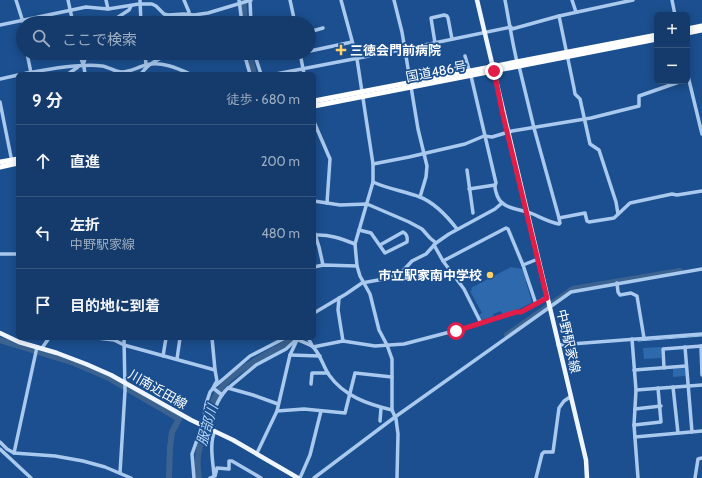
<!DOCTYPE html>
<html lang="ja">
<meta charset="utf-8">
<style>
:root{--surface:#143b6b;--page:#214673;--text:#f1f3f6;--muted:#9dadc1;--line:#33557e}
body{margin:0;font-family:Cabin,"Noto Sans JP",sans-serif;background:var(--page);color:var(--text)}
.controls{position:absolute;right:12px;top:12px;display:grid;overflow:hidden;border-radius:6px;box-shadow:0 2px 10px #0003}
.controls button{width:36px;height:36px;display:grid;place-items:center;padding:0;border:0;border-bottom:1px solid var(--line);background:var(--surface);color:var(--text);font:20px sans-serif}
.stop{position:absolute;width:12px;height:12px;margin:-9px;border:3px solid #e11d48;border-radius:50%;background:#fff}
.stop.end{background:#e11d48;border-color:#fff;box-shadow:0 1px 4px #0008}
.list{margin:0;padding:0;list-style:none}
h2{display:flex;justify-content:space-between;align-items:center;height:52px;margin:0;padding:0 16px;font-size:17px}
h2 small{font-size:13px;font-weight:400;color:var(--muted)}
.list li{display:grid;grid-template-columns:26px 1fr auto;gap:12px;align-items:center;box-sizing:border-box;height:72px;padding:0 16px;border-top:1px solid var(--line)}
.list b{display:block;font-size:15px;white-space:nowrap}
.list p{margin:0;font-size:13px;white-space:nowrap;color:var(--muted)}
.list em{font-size:13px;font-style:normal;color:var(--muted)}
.icon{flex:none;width:22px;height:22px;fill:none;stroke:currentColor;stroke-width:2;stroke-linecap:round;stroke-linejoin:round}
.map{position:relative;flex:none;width:702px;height:478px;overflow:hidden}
.search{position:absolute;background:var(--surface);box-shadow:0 2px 10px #0003;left:16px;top:16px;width:300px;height:44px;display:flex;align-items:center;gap:10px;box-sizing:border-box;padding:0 14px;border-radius:22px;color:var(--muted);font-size:15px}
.panel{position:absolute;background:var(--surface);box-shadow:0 2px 10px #0003;left:16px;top:72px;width:300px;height:268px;border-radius:6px}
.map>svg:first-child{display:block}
.green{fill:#2e69ad}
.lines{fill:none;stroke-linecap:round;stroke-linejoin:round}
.stream{stroke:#9cc4f0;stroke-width:1}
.river{stroke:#3c6290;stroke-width:6}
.minor{stroke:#a9c9ee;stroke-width:3.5}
.major{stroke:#f0f6ff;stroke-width:4.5}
.highway{stroke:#fff;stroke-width:5}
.route{stroke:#e11d48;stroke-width:5}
.poi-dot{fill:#ffd166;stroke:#1b4f8f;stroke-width:1.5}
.labels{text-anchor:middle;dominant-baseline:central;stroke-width:3.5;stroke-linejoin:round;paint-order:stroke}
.poi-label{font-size:13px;font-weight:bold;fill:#fff;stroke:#1b4f8f;text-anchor:start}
.street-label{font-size:13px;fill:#fff;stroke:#1b4f8f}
.water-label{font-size:14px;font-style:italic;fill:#b5d3f5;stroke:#1b4f8f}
</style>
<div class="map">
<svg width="702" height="478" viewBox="0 0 702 478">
<rect width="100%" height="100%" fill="#1b4f8f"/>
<g class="green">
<polygon points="511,267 523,269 528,281 526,282 532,302 531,303 519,309 502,314 501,311 493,314 494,316 482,320 479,315 482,313 470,291 472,290 471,288"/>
<polygon points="661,347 661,358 644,359 643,348"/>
<polygon points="685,368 686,376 673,377 673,369"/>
</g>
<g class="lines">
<polyline class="stream" points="638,341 702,336"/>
<g class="river">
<polyline points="243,0 245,23"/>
<polyline points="249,53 254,74"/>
<polyline points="507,335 573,289 680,271"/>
<polyline points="0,340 74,363 107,377 179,419 172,432 170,447 169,478"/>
<path d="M 199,478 C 196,459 198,451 204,433 C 207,422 208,411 213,401 C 225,374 262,357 286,343 L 290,338"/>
</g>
<g class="minor">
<polyline points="16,0 23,22"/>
<polyline points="68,0 73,23"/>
<polyline points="106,0 108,9"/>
<polyline points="140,0 141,23"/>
<polyline points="184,0 189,12 188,23"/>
<polyline points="239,0 242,23"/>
<polyline points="250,0 251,23"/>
<polyline points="290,0 295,23"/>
<polyline points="341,0 357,59 373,164 373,182 355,244 357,266 360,276 370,294 379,330 387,345 392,359 392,410 396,419 398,434 397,478"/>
<polyline points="394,0 402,32 418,129 427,166 426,177 420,197"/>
<path d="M 505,0 C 509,21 512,41 517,62"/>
<polyline points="572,0 576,12"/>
<polyline points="672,0 675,15"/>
<polyline points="559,16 574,88 575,94 580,99 590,144 599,150 616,202 618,214"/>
<polyline points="109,23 129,10 131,6"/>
<polyline points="0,25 86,7 108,9 139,4 152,4 156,6 164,14 168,15 184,14 194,15 208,13 251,0"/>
<polyline points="309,32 323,28"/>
<polyline points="435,43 431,18 444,15 447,16 448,18 452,39"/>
<polyline points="310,51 352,42"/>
<polyline points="27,53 31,73"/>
<polyline points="79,53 84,67 85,74"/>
<polyline points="145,53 146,65"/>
<polyline points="244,53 250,74"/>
<polyline points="254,53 261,74"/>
<polyline points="300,53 304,74"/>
<path d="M 465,56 L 471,76 L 496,183 C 494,186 495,188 496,192 C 500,210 518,208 533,214 C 542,218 549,222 559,224 L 560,223 L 559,218 L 534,128 L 519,66"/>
<polyline points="83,65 87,53"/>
<polyline points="687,72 702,134"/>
<path d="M 22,74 C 44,70 80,63 102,66 C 109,67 115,72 122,72 C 130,72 138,67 146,65 C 161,61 177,68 190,74"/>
<polyline points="68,74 78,67"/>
<path d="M 141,74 C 149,62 161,58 174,53"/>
<polyline points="276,74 405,49 511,27 512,29 559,16 633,0"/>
<polyline points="0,79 18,75"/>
<polyline points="0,102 12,162"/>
<polyline points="314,122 330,159 327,203"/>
<polyline points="373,164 409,157 465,144 484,136 492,137 512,131 591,118 639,106 639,96 682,81"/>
<polyline points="467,170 473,213"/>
<path d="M 373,182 C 388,189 404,191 420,197 C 435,203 447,216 457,229"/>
<polyline points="469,189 495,185"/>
<polyline points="314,201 340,205 367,204 409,222 422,229 430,238 436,243"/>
<polyline points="559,218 585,213 587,221 589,222 614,218 630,203 672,194 677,195 702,191"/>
<path d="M 359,230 L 371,233 L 385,253 L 407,242 C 408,237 407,234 403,232 L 380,245"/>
<polyline points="314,231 319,247 323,265"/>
<path d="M 315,235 C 329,234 342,239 355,244"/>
<polyline points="434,245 443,261 464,289 481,323"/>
<polyline points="0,254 18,254"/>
<polyline points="443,261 506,228 508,229 523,265 536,304"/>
<polyline points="523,265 538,259"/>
<polyline points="314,267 323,265 357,266"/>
<polyline points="617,283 618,292 620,295 631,293 637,296 644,338"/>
<polyline points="339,298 338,310 343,341"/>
<polyline points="314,313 346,294 362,283 389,278 400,274 412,261 426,254 436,243 449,234 495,209 502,203"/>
<polyline points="97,338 114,340 124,345 215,370"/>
<polyline points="212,338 215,370 217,381 214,386"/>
<path d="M 295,338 C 300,342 309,343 314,348 C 321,356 323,366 329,375 C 344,396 367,404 392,410"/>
<polyline points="308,338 313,347 343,341 375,346 404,344 469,327 515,312 521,312 547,297"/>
<polyline points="632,339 636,390 634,425 638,478"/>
<polyline points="558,345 702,334"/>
<polyline points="701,346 702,375"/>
<polyline points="685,347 692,432"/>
<polyline points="42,348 49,338"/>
<polyline points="290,355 320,356"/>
<polyline points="163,356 166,338"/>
<polyline points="177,359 180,338"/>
<polyline points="664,368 663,349 702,346"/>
<polyline points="634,370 686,366"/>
<polyline points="311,384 312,373 328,373"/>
<polyline points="673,387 678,433"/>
<polyline points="213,388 222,395"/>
<polyline points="228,388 253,395 278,404"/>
<polyline points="636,390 702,385"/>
<polyline points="635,409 661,406"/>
<polyline points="277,411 304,409 345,413 355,373 392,377"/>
<polyline points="380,421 381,408"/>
<polyline points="634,425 661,422 658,388"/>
<path d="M 209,429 C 213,414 216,401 226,390 L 256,365 L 286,349 L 298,338"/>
<polyline points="635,437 702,431"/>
<polyline points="0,442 7,449 14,453 55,456 83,461 105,467 131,478"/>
<polyline points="0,449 31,478"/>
<polyline points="14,453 37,347"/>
<polyline points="257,453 277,411 290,355 297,340"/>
<polyline points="120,473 125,391 124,338"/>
<path d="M 214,475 C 213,462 209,443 215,431"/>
<polyline points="194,478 192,454 203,423 206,404 210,392 214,387 250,356 285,338"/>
<polyline points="210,478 215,476 217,468 229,469 229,461 232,461 261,478"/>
<polyline points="300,478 310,455 321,411"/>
<polyline points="314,478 395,417 571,292 702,269"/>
<polyline points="536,478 542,454 544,452 553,452 559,408 564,401 570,397"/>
<polyline points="695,478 698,459 702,458"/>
</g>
<g class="major">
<polyline points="477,0 586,460 587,478"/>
<polyline points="0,333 19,342 57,353 86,364 111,375 191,420 233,440 298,478"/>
</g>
<g class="highway">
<polyline points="687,29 702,26"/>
<polyline points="687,33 702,30"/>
<polyline points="314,101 657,35"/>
<polyline points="314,106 657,39"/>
<polyline points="0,162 18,159"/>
<polyline points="0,167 18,163"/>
</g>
</g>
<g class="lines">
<polyline class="route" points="456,331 516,312 521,312 547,298 502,111 494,71"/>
</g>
<g class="poi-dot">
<path d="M339 44h4v4h4v4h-4v4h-4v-4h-4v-4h4z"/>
<circle cx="490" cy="275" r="4"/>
</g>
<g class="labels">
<g class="poi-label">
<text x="350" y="50">三徳会門前病院</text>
<text x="482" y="275" text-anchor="end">市立駅家南中学校</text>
</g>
<g class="street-label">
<text transform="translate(436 71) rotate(-11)">国道486号</text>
<text transform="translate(569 341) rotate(77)">中野駅家線</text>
<text transform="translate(158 389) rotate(30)">川南近田線</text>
</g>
<g class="water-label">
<text transform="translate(207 425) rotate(-73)">服部川</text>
</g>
</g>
</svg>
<div class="controls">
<button>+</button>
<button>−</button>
</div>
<div class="stop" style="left:456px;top:331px"></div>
<div class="stop end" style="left:494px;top:71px"></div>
<div class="search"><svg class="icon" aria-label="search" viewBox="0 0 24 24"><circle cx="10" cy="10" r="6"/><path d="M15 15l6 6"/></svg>ここで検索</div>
<section class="panel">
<h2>9 分<small>徒歩 · 680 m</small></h2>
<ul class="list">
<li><svg class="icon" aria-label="ahead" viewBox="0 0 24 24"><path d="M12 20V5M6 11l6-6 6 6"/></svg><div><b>直進</b></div><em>200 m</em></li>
<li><svg class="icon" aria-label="left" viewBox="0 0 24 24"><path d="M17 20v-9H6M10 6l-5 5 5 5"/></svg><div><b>左折</b><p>中野駅家線</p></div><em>480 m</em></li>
<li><svg class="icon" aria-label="arrive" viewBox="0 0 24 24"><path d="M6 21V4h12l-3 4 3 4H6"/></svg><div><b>目的地に到着</b></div></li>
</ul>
</section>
</div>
